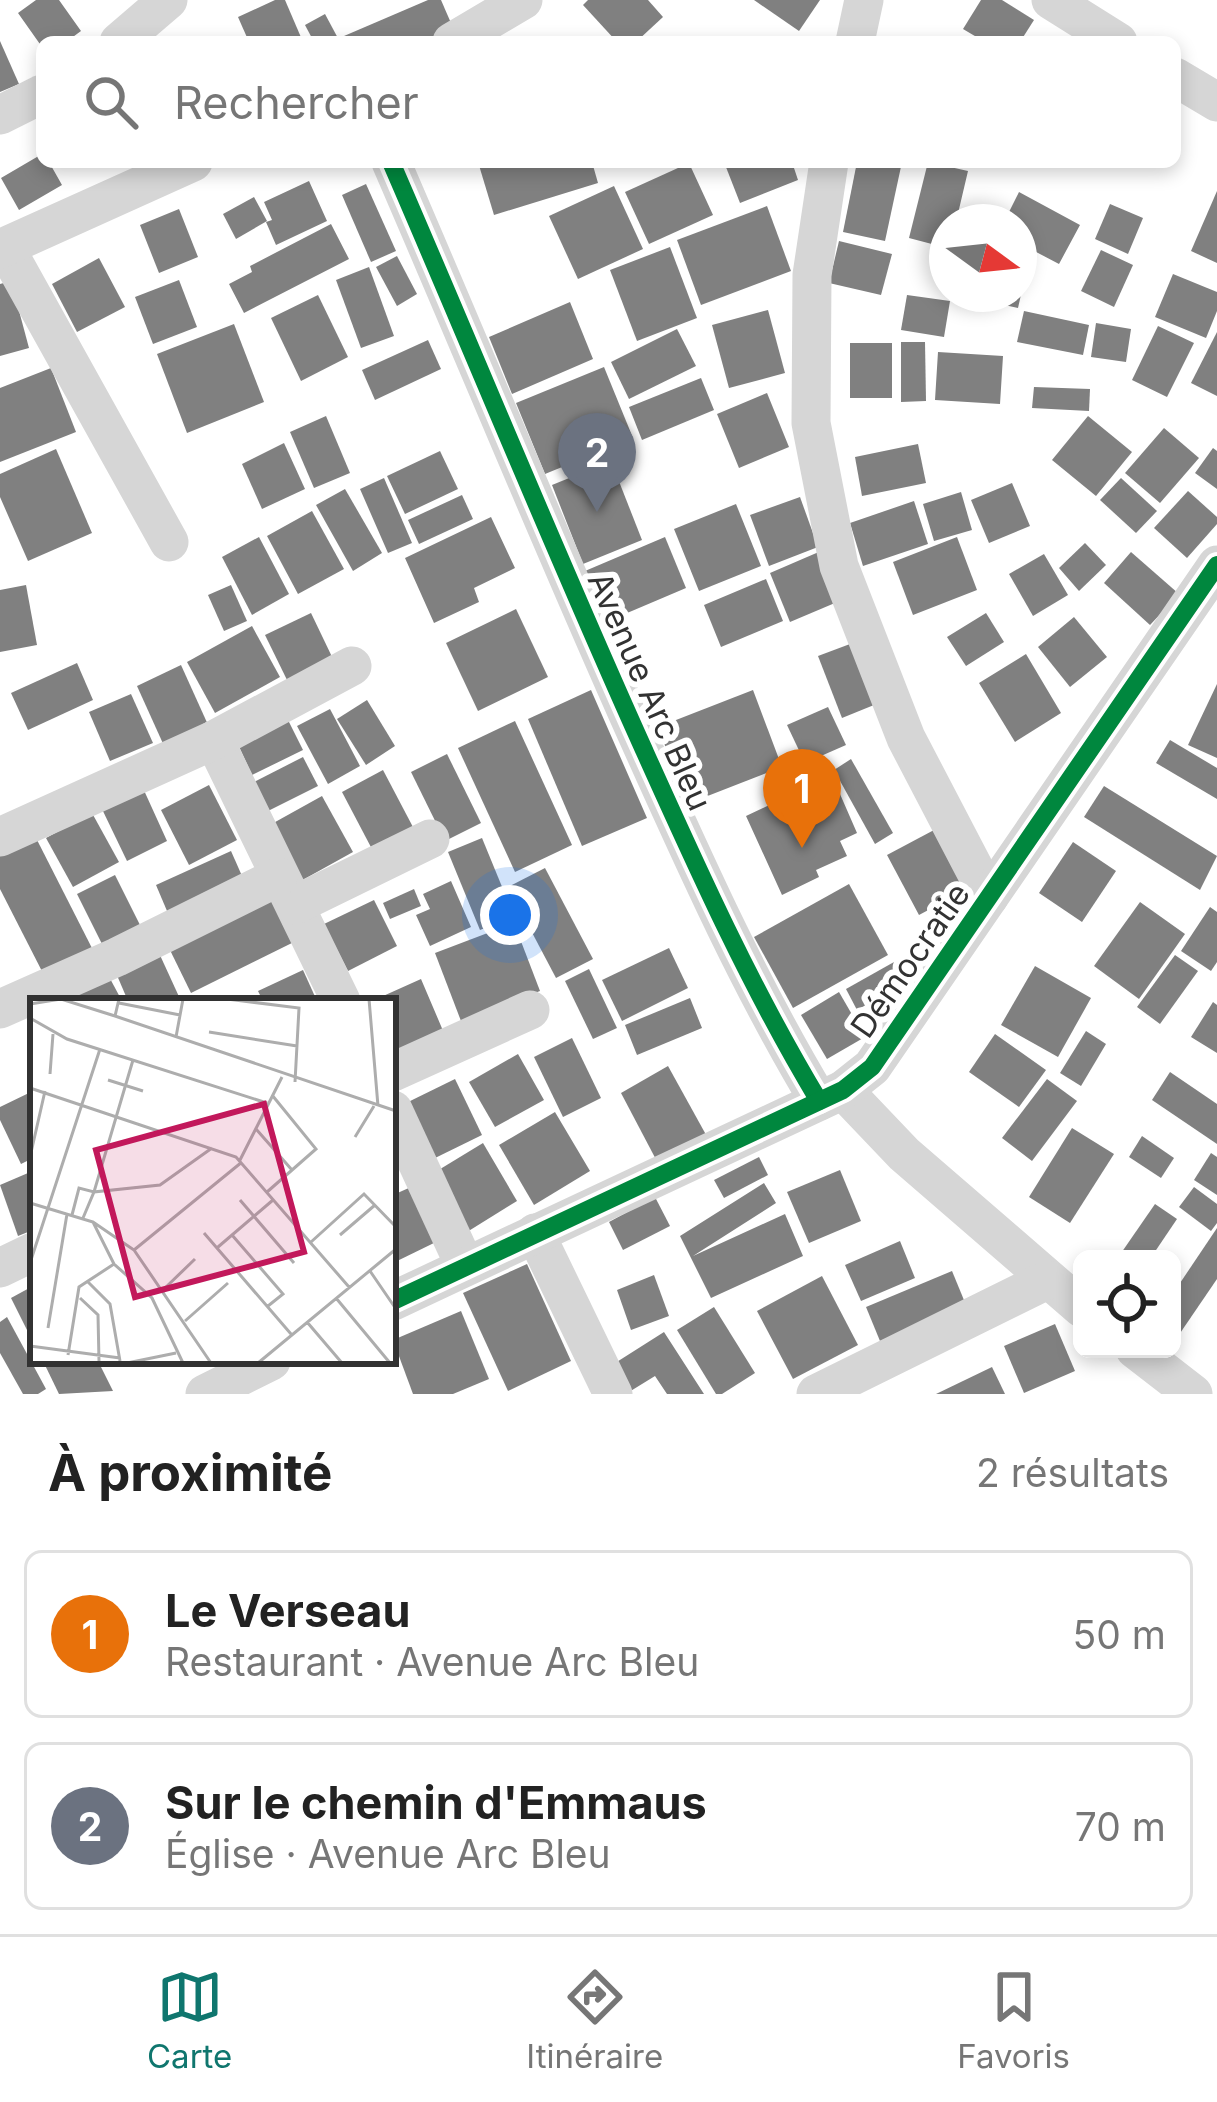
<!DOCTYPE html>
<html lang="fr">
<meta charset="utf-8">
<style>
:root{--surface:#fff;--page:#f2f2f2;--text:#222;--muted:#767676;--line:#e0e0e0;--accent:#0f766e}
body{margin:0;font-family:Inter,sans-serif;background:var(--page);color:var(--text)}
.controls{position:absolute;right:36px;bottom:36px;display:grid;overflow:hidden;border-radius:18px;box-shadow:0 6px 18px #0003}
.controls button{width:108px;height:108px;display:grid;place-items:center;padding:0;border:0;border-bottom:3px solid var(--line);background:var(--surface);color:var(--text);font:60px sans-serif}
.compass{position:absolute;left:929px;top:204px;width:108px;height:108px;border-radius:50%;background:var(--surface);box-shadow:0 6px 18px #0003;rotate:105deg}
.you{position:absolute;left:510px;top:915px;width:42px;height:42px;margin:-30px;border:9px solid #fff;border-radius:50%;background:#1a73e8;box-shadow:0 0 0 18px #1a73e833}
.badge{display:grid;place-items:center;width:78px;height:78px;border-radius:50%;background:var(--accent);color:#fff;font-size:39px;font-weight:700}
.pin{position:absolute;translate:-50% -99px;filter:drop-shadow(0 3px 6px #0008)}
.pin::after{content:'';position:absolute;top:63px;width:42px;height:36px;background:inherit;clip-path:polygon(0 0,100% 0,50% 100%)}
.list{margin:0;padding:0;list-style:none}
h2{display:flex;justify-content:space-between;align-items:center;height:156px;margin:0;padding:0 48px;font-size:51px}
h2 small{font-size:39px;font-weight:400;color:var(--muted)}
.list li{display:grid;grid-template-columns:78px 1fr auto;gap:36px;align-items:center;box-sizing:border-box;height:168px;margin:0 24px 24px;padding:0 24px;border:3px solid var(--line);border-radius:18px}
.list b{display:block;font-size:45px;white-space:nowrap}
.list p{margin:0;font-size:39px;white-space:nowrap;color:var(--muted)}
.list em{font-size:39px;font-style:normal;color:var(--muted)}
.icon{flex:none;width:66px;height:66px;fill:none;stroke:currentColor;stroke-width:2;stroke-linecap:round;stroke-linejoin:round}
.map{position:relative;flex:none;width:1217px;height:1394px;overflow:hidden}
.search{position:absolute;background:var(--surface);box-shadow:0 6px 18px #0003;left:36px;right:36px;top:36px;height:132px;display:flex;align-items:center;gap:30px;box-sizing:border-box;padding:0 42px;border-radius:18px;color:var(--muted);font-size:45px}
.sheet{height:540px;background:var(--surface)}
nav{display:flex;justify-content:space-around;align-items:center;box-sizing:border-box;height:168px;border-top:3px solid var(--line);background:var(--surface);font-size:33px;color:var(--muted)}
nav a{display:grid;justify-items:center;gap:6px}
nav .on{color:var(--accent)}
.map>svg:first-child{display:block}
.building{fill:#808080}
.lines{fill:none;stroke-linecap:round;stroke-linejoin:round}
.minor{stroke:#d6d6d6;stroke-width:39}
.cycleway-casing{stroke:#fff;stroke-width:26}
.cycleway{stroke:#00873e;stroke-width:18}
.labels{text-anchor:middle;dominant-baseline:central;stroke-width:12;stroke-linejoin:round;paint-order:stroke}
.street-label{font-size:33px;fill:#323232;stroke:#fff}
.inset-road{fill:none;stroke:#adadad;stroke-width:3}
.view{fill:#c2185b;fill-opacity:0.15;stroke:#c2185b;stroke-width:6}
.inset-edge{fill:none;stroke:#323232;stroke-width:6}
</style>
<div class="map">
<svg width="1217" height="1394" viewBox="0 0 1217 1394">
<rect width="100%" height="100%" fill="#fff"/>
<g class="building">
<polygon points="36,0 59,0 81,31 66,42 42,42 42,47 18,13"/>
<polygon points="275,0 285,0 303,42 249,42 238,17"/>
<polygon points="428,0 441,0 454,30 426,42 346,42 344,36"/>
<polygon points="588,0 648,0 663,17 636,42 617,42 583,5"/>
<polygon points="754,0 820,0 799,31"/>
<polygon points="981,0 1002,0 1034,20 1020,42 985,42 963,29"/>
<polygon points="325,14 340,42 314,42 305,25"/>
<polygon points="0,41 19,84 0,92"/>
<polygon points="42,154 42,162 49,162 62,185 19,210 1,178"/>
<polygon points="478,162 592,162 598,183 494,215"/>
<polygon points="724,162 792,162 798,180 740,203"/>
<polygon points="857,162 902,162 885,241 843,232"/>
<polygon points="928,162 968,171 956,222 947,222 947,248 909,238"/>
<polygon points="689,163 713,215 649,244 625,192"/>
<polygon points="309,181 327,221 276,245 266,222 272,220 264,202"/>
<polygon points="366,184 396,251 371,262 342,195"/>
<polygon points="614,186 643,249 578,279 549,216"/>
<polygon points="1217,191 1217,263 1191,251"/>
<polygon points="1019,192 1080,225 1059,264 1019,243 1019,222 1004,222"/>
<polygon points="254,197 267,221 236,239 223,214"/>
<polygon points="1110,204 1143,218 1128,254 1095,239"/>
<polygon points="767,206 791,271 701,305 677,240"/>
<polygon points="179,209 198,257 159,273 140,225"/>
<polygon points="331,224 349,259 244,313 229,284 252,272 250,266"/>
<polygon points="839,241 892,254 881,295 829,283"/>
<polygon points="670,247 697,318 637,341 610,270"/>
<polygon points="1101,250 1133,265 1114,307 1081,291"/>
<polygon points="397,256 417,294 397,306 376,267"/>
<polygon points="99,258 125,307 77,332 52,284"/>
<polygon points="1019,266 1027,268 1018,308 973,298 974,294 1019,294"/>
<polygon points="369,267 394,336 361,348 336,280"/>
<polygon points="1173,274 1217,292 1217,311 1206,338 1155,317"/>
<polygon points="179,280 197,327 153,344 135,297"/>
<polygon points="11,281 29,348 0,356 0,284"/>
<polygon points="318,295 348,357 301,381 271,318"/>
<polygon points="907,295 950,301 944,337 901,330"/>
<polygon points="570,302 593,359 512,394 489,337"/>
<polygon points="768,310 785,373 729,388 712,325"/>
<polygon points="1024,311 1089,325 1083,355 1017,342"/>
<polygon points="1096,323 1131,329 1126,362 1091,357"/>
<polygon points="234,324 264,402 187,433 157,354"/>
<polygon points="1158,326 1194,343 1167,397 1132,380"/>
<polygon points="677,329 696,366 629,399 611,362"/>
<polygon points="1217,332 1217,396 1191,383"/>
<polygon points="428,340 441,369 375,400 362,370"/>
<polygon points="901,342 925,342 926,401 901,402"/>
<rect x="850" y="343" width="42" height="55"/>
<polygon points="938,352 1003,356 1000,404 935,400"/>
<polygon points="604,367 633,438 545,474 516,403"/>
<polygon points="51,368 76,432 0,462 0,388"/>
<polygon points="701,378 714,410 642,440 629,407"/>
<polygon points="1034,387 1090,389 1089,411 1032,408"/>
<polygon points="767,393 789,447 739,468 717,414"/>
<polygon points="326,416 350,473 314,488 290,432"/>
<polygon points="1088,416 1132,452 1096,496 1052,460"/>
<polygon points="1164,428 1199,458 1160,503 1125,473"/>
<polygon points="284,443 305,489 262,509 242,464"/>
<polygon points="918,444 926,483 862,496 855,457"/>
<polygon points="1213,448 1217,451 1217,489 1195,473"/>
<polygon points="56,449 92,533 28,561 0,497 0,474"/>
<polygon points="440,451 458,489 405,514 387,476"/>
<polygon points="611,461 642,540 583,564 552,485"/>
<polygon points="384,478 412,543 388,553 360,489"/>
<polygon points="1121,478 1157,511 1136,533 1100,500"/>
<polygon points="1012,483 1030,526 989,543 971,500"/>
<polygon points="345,489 382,553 353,571 316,505"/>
<polygon points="1188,491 1217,517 1217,524 1187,558 1154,528"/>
<polygon points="961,492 972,530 934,541 923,504"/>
<polygon points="462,495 473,519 419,544 408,520"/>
<polygon points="800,497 818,547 769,566 750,515"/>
<polygon points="914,501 928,544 863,566 850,523"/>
<polygon points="736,504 761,566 699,591 674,529"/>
<polygon points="312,511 344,569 298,594 267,536"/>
<polygon points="491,517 515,568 474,588 479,602 434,623 405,558"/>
<polygon points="259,537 289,594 252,615 222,557"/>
<polygon points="665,537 686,588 606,622 585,571"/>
<polygon points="957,537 977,590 913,615 893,562"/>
<polygon points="1085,543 1106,565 1079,591 1059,568"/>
<polygon points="821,551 842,600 790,622 770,573"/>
<polygon points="1131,552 1179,594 1150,625 1104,583"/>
<polygon points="1044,554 1068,595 1033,616 1009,574"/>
<polygon points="766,579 783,621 721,647 704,605"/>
<polygon points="26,585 37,645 0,652 0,590"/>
<polygon points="231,585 247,621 224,631 208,595"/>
<polygon points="516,609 548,677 478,711 446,643"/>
<polygon points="311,613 334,661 289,684 265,635"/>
<polygon points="986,613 1004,642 966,666 947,637"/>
<polygon points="1074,617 1107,657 1070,687 1038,647"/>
<polygon points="252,626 280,677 215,713 187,662"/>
<polygon points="850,644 874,705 842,718 818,656"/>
<polygon points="1026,654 1061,713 1015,742 979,683"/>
<polygon points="77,663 93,700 28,730 11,693"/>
<polygon points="181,665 209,727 165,748 137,686"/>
<polygon points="1217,684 1217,758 1188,745"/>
<polygon points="591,690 647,818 582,846 528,719"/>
<polygon points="753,690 782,767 687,804 658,727"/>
<polygon points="131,694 153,743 110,761 89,712"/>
<polygon points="367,700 395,746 366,765 337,719"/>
<polygon points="828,707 846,745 805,763 787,725"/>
<polygon points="330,709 360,766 328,784 297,726"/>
<polygon points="286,716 303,750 252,775 236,740"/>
<polygon points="515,721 572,845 515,872 458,748"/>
<polygon points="1170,740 1217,768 1217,799 1156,763"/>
<polygon points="447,754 481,823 445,841 411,772"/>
<polygon points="303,757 318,786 266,812 252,783"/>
<polygon points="851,759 893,833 875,844 834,770"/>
<polygon points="383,770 414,829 373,851 342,792"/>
<polygon points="209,785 237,840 189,865 161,810"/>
<polygon points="142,786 167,841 127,861 101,807"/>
<polygon points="1104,786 1217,856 1200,890 1084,817"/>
<polygon points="840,794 857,833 840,841 847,856 816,870 819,877 782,895 746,816 782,799 789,817"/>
<polygon points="322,796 353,852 299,882 268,826"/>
<polygon points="92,813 119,862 73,887 46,838"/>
<polygon points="934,830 966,890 919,915 887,855"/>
<polygon points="34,834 97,958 48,983 0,889 0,851"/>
<polygon points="482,838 514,916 480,930 448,852"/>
<polygon points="1073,842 1116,871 1082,922 1039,893"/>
<polygon points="231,851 246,885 170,918 156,885"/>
<polygon points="545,868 593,959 556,978 508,887"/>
<polygon points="115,875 141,927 103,946 77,894"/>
<polygon points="451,881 471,927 430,946 416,915 430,909 423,894"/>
<polygon points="849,884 888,955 793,1008 754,937"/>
<polygon points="414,889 421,906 390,919 383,903"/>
<polygon points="275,893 298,940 191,993 168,946"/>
<polygon points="374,900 397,946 348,971 324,924"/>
<polygon points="1140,902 1185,934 1139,999 1094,966"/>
<polygon points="1210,907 1217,912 1217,962 1211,971 1181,951"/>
<polygon points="514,923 540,991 461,1021 435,953"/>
<polygon points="669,948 688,988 622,1021 602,980"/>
<polygon points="159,953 181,1001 128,1001 116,973"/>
<polygon points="1175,955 1198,971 1160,1024 1137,1007"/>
<polygon points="894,962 905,983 857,1010 846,989"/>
<polygon points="1035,966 1091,998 1058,1057 1001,1025"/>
<polygon points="589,969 617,1028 593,1039 565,981"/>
<polygon points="303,970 317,1001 263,1001 258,991"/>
<polygon points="106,971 122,1001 63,1001"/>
<polygon points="421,979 444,1033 393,1051 393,1001 372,1001"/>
<polygon points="839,992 865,1037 827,1059 801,1015"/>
<polygon points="690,998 702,1028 637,1055 625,1025"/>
<polygon points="1213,1002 1217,1005 1217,1053 1191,1037"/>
<polygon points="1086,1031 1106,1044 1081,1086 1060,1073"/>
<polygon points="995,1034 1046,1070 1019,1107 969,1072"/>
<polygon points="572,1038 601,1098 563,1117 534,1057"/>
<polygon points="518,1054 544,1100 495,1127 469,1082"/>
<polygon points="668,1066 710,1142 661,1169 621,1093"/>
<polygon points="1170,1072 1217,1104 1217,1144 1152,1100"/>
<polygon points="455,1079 482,1135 431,1160 404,1104"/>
<polygon points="1047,1079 1077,1101 1032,1161 1002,1138"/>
<polygon points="33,1091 33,1158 21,1164 0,1120 0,1107"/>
<polygon points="555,1112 590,1171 534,1205 499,1145"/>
<polygon points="1072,1128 1114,1154 1070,1223 1029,1197"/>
<polygon points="1142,1136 1174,1158 1161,1178 1129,1157"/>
<polygon points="483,1143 517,1201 467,1232 432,1174"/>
<polygon points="1211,1153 1217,1157 1217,1195 1194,1180"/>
<polygon points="759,1157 768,1175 724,1198 714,1180"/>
<polygon points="840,1170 861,1221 809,1243 787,1192"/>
<polygon points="28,1173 33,1185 33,1230 18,1236 0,1185"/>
<polygon points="764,1183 776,1203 693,1256 785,1214 803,1256 711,1298 680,1236"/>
<polygon points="411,1187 436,1242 393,1263 393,1195"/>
<polygon points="1194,1187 1217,1204 1217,1223 1211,1231 1179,1207"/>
<polygon points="655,1197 670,1226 623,1250 609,1222"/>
<polygon points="1155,1204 1177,1219 1150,1259 1117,1259"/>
<polygon points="1217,1228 1217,1279 1172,1345 1172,1295"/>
<polygon points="900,1241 915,1278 861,1301 845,1265"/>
<polygon points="527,1264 571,1361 508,1391 463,1293"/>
<polygon points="952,1271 966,1305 880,1341 866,1307"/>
<polygon points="654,1275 669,1316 631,1330 617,1290"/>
<polygon points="822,1276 858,1345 793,1379 757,1311"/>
<polygon points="33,1286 33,1342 11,1298"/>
<polygon points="714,1307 755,1373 722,1394 716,1394 677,1330"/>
<polygon points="461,1311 489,1379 453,1394 413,1394 393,1340"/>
<polygon points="7,1317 46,1389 38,1394 23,1394 0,1353 0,1322"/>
<polygon points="1055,1324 1075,1371 1024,1393 1004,1346"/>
<polygon points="664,1332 704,1394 667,1394 655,1376 629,1392 612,1365"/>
<polygon points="43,1361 98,1361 113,1391 59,1394"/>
<polygon points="992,1367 1005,1394 936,1394"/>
</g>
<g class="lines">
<g class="minor">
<polyline points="1051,0 1118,42"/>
<polyline points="119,42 168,0"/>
<polyline points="452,42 523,0"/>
<polyline points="855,42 864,0"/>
<polyline points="1175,77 1217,102"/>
<polyline points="0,115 42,94"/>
<path d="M 391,162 C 476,358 556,555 644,750 C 698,870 751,988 819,1101"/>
<polyline points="829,162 812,275 811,423 839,566 906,738 989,897"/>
<polyline points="5,247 169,542"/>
<polyline points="0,249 193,162"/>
<polyline points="214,740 341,1001"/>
<polyline points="0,837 214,740 352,666"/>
<polyline points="295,905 430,839"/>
<polyline points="0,1009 117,957 278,877"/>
<polyline points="393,1072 530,1010"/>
<polyline points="843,1090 904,1154 1082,1308"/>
<polyline points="393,1110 465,1266"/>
<polyline points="535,1233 613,1394"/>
<polyline points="0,1268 33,1252"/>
<polyline points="393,1301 843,1090 872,1067 1217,565"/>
<polyline points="1135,1349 1193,1394"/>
<polyline points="205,1394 271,1361"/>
<polyline points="816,1394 1047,1280"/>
</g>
<defs>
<g id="cycleway">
<path d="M 391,162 C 476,358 556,555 644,750 C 698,870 751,988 819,1101"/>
<polyline points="393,1301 843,1090 872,1067 1217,565"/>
</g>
</defs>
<use href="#cycleway" class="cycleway-casing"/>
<use href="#cycleway" class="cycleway"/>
</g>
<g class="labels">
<g class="street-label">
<text transform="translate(650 691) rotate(66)">Avenue Arc Bleu</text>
<text transform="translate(910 960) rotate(-55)">Démocratie</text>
</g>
</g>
<g transform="translate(30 998)">
<rect width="366" height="366" fill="#fff"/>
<path class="inset-road" d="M 197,1 L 269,10 L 265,84M 339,1 L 348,108M 89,5 L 150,17M 0,6 L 31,1 L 85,18 L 89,1M 85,18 L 366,113M 0,20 L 37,41 L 237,105M 179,34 L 267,48M 146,39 L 153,1M 20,76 L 23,36M 78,82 L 113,93M 0,90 L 206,159 L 319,289M 226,131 L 262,172M 325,139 L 344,108M 0,159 L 15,93M 210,162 L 252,79M 237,194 L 286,151 L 242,97M 210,202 L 264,265M 0,205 L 63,224 L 84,266 L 122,300 L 153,365M 42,217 L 49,190 L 64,194 L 103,62M 53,220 L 64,194 L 130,187 L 182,150M 63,224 L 104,252 L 181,365M 174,235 L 261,336M 202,237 L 253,296 L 238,308M 310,237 L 345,207M 281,244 L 334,196 L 366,229M 188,249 L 243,202M 104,252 L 212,164M 0,265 L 70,51M 340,273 L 366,311M 58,284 L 80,306 L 90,363M 135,290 L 165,261M 50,300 L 68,317 L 69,363M 306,300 L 360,365M 155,323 L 198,285M 277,324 L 312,365M 18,330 L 37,216M 0,348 L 90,360M 38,357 L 49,289 L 84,266M 97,365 L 146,355M 228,365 L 366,251"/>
<path class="view" d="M 234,106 L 274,254 L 105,299 L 66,152 Z"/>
<rect width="366" height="366" class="inset-edge"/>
</g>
</svg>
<div class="controls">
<button><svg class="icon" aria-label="locate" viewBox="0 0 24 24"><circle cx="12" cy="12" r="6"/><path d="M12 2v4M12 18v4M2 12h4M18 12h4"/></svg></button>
</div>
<svg class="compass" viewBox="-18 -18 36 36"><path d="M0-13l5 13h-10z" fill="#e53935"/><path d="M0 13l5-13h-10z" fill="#767676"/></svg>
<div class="you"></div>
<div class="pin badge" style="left:802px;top:848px;background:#e8710a">1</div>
<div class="pin badge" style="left:597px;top:512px;background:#6b7280">2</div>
<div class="search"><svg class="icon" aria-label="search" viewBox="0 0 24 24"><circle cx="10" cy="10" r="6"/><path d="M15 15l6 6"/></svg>Rechercher</div>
</div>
<section class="sheet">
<h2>À proximité<small>2 résultats</small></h2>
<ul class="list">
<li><span class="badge" style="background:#e8710a">1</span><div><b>Le Verseau</b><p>Restaurant · Avenue Arc Bleu</p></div><em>50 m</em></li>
<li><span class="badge" style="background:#6b7280">2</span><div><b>Sur le chemin d'Emmaus</b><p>Église · Avenue Arc Bleu</p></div><em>70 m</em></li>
</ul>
</section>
<nav>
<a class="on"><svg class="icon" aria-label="map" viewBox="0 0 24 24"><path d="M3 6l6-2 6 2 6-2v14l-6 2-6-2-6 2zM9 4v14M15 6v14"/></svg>Carte</a>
<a><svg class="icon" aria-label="directions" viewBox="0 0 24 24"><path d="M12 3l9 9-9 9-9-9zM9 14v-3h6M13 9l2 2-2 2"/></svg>Itinéraire</a>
<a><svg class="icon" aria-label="saved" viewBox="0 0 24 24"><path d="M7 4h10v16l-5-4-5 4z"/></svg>Favoris</a>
</nav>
